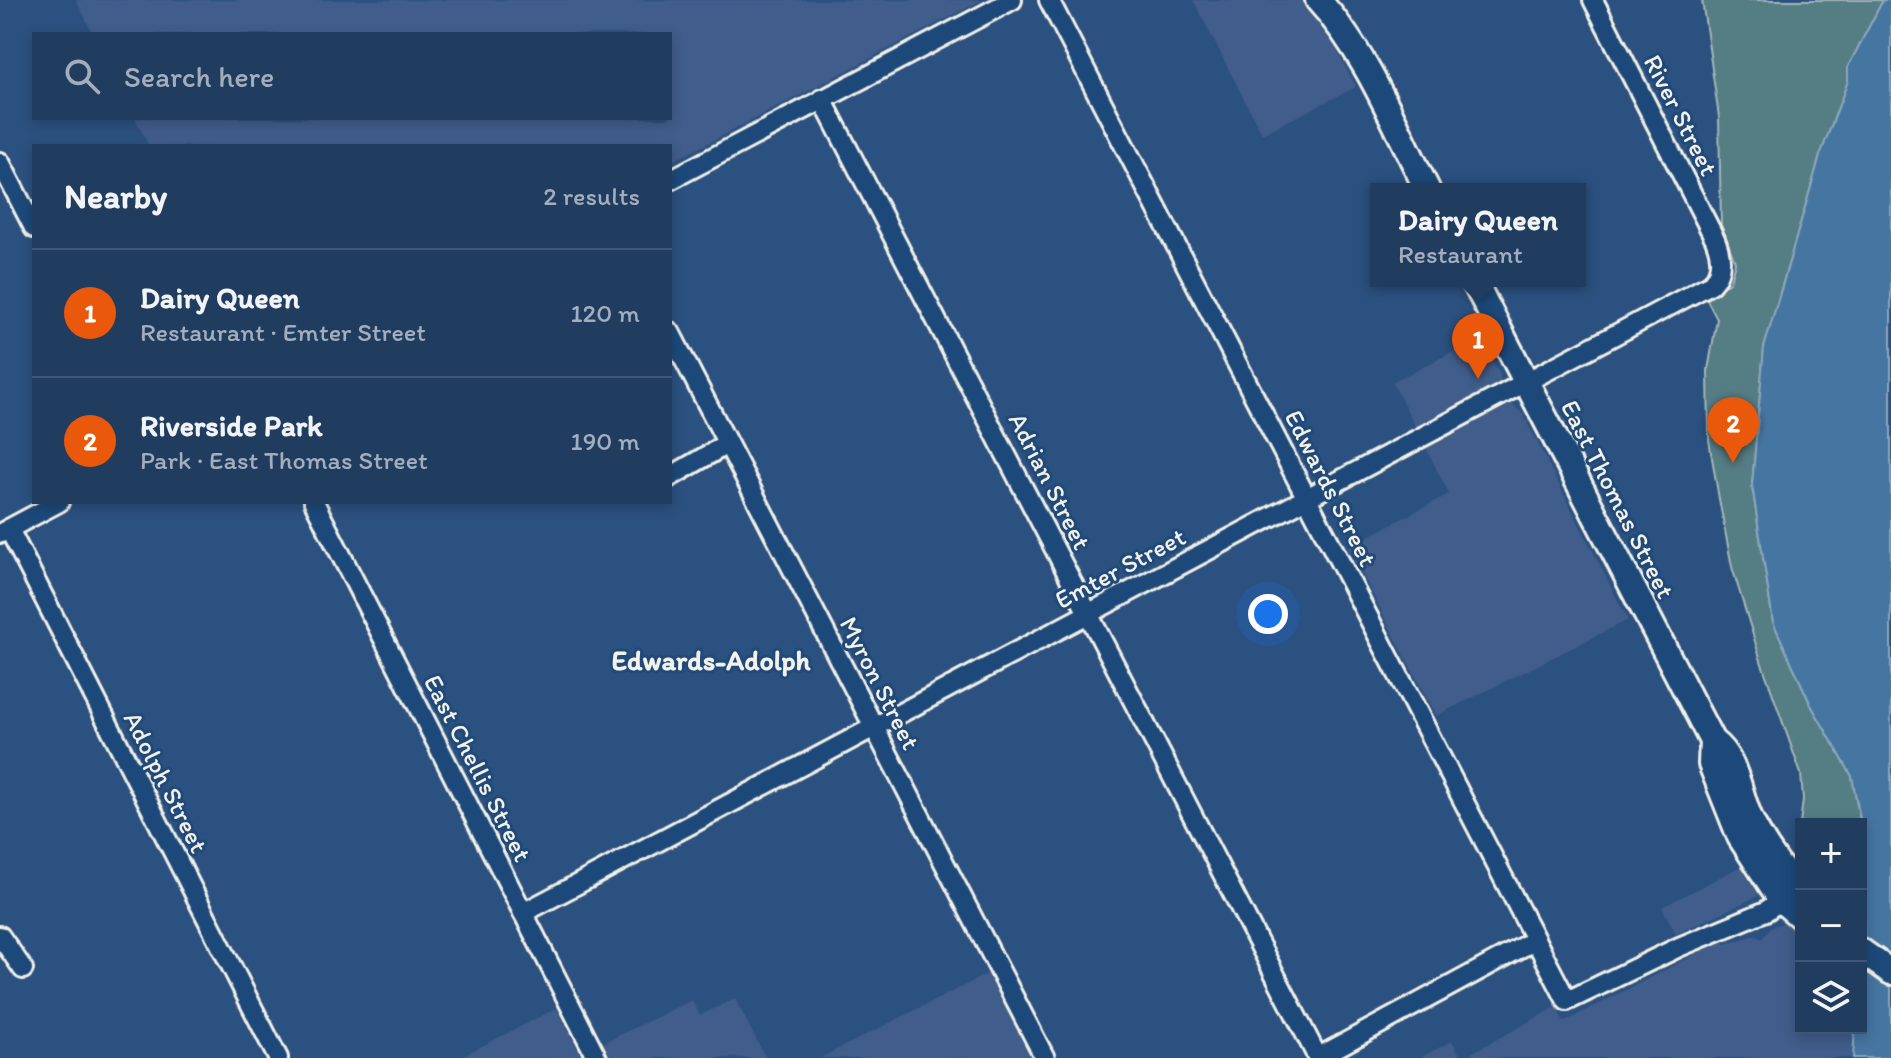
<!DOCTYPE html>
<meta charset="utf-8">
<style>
:root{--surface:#203d60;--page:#2d4869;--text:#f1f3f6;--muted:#a2aebd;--line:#3d5675;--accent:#ea580c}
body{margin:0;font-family:Itim,sans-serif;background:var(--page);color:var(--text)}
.controls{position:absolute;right:24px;bottom:24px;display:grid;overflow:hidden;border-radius:0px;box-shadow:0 4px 12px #0003}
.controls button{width:72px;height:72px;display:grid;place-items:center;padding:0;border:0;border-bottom:2px solid var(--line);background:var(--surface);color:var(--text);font:40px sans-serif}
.you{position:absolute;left:1268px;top:614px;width:28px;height:28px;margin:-20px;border:6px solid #fff;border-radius:50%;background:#1a73e8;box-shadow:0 0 0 12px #1a73e833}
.badge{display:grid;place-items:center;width:52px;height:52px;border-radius:50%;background:var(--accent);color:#fff;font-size:26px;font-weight:700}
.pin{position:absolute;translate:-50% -66px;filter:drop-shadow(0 2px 4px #0008)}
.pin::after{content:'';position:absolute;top:42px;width:28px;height:24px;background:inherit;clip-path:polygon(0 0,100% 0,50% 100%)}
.popup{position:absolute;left:1370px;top:183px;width:216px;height:104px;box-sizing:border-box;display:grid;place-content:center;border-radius:0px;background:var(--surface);filter:drop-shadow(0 2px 6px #0005);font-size:26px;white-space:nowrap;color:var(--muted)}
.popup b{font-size:30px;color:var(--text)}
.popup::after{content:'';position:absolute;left:50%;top:100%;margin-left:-16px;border:16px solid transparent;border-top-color:var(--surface)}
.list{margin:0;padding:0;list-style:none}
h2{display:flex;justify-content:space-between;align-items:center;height:104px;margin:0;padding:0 32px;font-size:34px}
h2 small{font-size:26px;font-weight:400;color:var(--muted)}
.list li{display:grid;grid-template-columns:52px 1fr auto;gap:24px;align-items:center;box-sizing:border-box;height:128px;padding:0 32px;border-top:2px solid var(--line)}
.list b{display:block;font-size:30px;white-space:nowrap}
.list p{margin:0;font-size:26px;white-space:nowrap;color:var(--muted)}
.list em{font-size:26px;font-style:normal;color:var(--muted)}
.icon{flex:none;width:44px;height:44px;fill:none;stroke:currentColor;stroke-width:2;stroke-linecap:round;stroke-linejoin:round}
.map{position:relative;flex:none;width:1891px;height:1058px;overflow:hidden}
.search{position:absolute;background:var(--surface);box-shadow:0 4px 12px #0003;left:32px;top:32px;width:640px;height:88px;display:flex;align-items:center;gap:20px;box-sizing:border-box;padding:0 28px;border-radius:0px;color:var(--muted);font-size:30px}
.panel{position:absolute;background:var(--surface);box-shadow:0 4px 12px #0003;left:32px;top:144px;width:640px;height:360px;border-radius:0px}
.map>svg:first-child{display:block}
.built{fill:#3f5d8b}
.green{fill:#547d84;stroke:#a4b7b6;stroke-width:2}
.water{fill:#4575a1;stroke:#8ba7bd;stroke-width:2}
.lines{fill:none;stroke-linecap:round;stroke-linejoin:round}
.minor-casing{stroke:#f4f1e8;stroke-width:24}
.secondary-casing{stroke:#f4f1e8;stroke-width:30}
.minor{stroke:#1f4a7a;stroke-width:18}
.secondary{stroke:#1f4a7a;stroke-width:24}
.labels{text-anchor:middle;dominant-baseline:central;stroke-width:6;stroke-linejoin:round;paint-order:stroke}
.street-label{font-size:26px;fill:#f4f1e8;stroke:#1f4a7a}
.neighbourhood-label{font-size:28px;font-weight:bold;fill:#f4f1e8;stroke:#1f4a7a}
</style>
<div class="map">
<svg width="1891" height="1058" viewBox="0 0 1891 1058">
<rect width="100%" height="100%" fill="#2b5180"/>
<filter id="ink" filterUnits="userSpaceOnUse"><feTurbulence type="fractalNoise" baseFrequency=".0125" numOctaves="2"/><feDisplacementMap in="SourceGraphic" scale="16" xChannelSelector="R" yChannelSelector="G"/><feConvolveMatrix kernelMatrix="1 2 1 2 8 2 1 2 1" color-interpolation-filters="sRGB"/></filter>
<g filter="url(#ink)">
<g class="built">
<polygon points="76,0 982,0 670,163 670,146 149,146 135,118 670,118 670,34 93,34"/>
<polygon points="1193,0 1311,0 1356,87 1262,134"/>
<polygon points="1481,338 1500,375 1500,382 1416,428 1392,382"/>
<polygon points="1512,404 1523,414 1628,620 1436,716 1348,547 1449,494 1425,446"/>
<polygon points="1747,863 1762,889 1756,897 1676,934 1662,907"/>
<polygon points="1789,920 1801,924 1801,1028 1855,1028 1853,1058 1419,1058 1452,1041 1462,1058 1556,1007 1564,1022 1723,940 1726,944 1755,935 1762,939 1770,928"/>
<polygon points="989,973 1033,1058 820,1058"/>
<polygon points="735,999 766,1058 458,1058 557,1008 580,1054 692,1000 700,1015"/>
</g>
<polygon class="green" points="1702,0 1883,0 1848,67 1848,81 1820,156 1764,348 1752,485 1773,622 1811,705 1852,776 1860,821 1860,824 1801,824 1801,883 1794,875 1803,799 1801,774 1761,661 1732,567 1719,499 1709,440 1708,370 1717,319 1707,300 1730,281 1735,262 1721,225 1719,117"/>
<polygon class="water" points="1883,0 1891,0 1891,1058 1853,1058 1855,1028 1861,1028 1864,930 1861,824 1852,776 1811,705 1773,622 1752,485 1764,348 1820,156 1848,81 1848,67"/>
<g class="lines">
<defs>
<g id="minor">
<polyline points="1049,0 1567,1001 1679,947 1766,911 1781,900"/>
<polyline points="822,99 1318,1058"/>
<polyline points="0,162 34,228"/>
<polyline points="670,180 1012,0"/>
<polyline points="670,332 1045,1058"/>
<polyline points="670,477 727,444"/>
<polyline points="314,502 597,1058"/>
<polyline points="9,529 278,1058"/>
<polyline points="1,533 59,502"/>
<path d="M 523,913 L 1711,284 C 1724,270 1721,254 1715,239 L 1593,0"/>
<polyline points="0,936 23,969"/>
<polyline points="1317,1058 1535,940"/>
</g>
<g id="secondary">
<path d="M 1318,0 C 1366,52 1395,126 1427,189"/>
<path d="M 1474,281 L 1712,741 C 1739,761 1738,796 1753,825 C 1766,849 1782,872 1801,892"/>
<polyline points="1712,741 1711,764 1740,837 1781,900 1801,917"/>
<polyline points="1861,951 1891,972"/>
</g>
</defs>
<use href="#minor" class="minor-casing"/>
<use href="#secondary" class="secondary-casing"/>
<use href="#minor" class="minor"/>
<use href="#secondary" class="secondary"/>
</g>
</g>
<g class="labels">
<g class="street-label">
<text transform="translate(1681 115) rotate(63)">River Street</text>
<text transform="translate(1050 481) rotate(63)">Adrian Street</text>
<text transform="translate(1331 488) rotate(63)">Edwards Street</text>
<text transform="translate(1618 499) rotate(63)">East Thomas Street</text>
<text transform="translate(1120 568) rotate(-28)">Emter Street</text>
<text transform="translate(880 683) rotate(63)">Myron Street</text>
<text transform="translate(478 768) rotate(63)">East Chellis Street</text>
<text transform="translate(166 782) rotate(63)">Adolph Street</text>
</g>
<g class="neighbourhood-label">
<text x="711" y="660">Edwards-Adolph</text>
</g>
</g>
</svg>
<div class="controls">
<button>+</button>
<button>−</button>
<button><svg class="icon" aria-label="layers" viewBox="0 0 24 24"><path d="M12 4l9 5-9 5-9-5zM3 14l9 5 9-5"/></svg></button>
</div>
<div class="you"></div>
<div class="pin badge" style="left:1478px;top:379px">1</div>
<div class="popup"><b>Dairy Queen</b>Restaurant</div>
<div class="pin badge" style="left:1733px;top:463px">2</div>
<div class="search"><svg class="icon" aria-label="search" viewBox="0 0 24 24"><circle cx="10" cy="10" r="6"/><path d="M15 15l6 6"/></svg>Search here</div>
<section class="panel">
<h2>Nearby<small>2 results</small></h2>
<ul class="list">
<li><span class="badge">1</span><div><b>Dairy Queen</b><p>Restaurant · Emter Street</p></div><em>120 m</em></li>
<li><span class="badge">2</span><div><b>Riverside Park</b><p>Park · East Thomas Street</p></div><em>190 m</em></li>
</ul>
</section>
</div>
